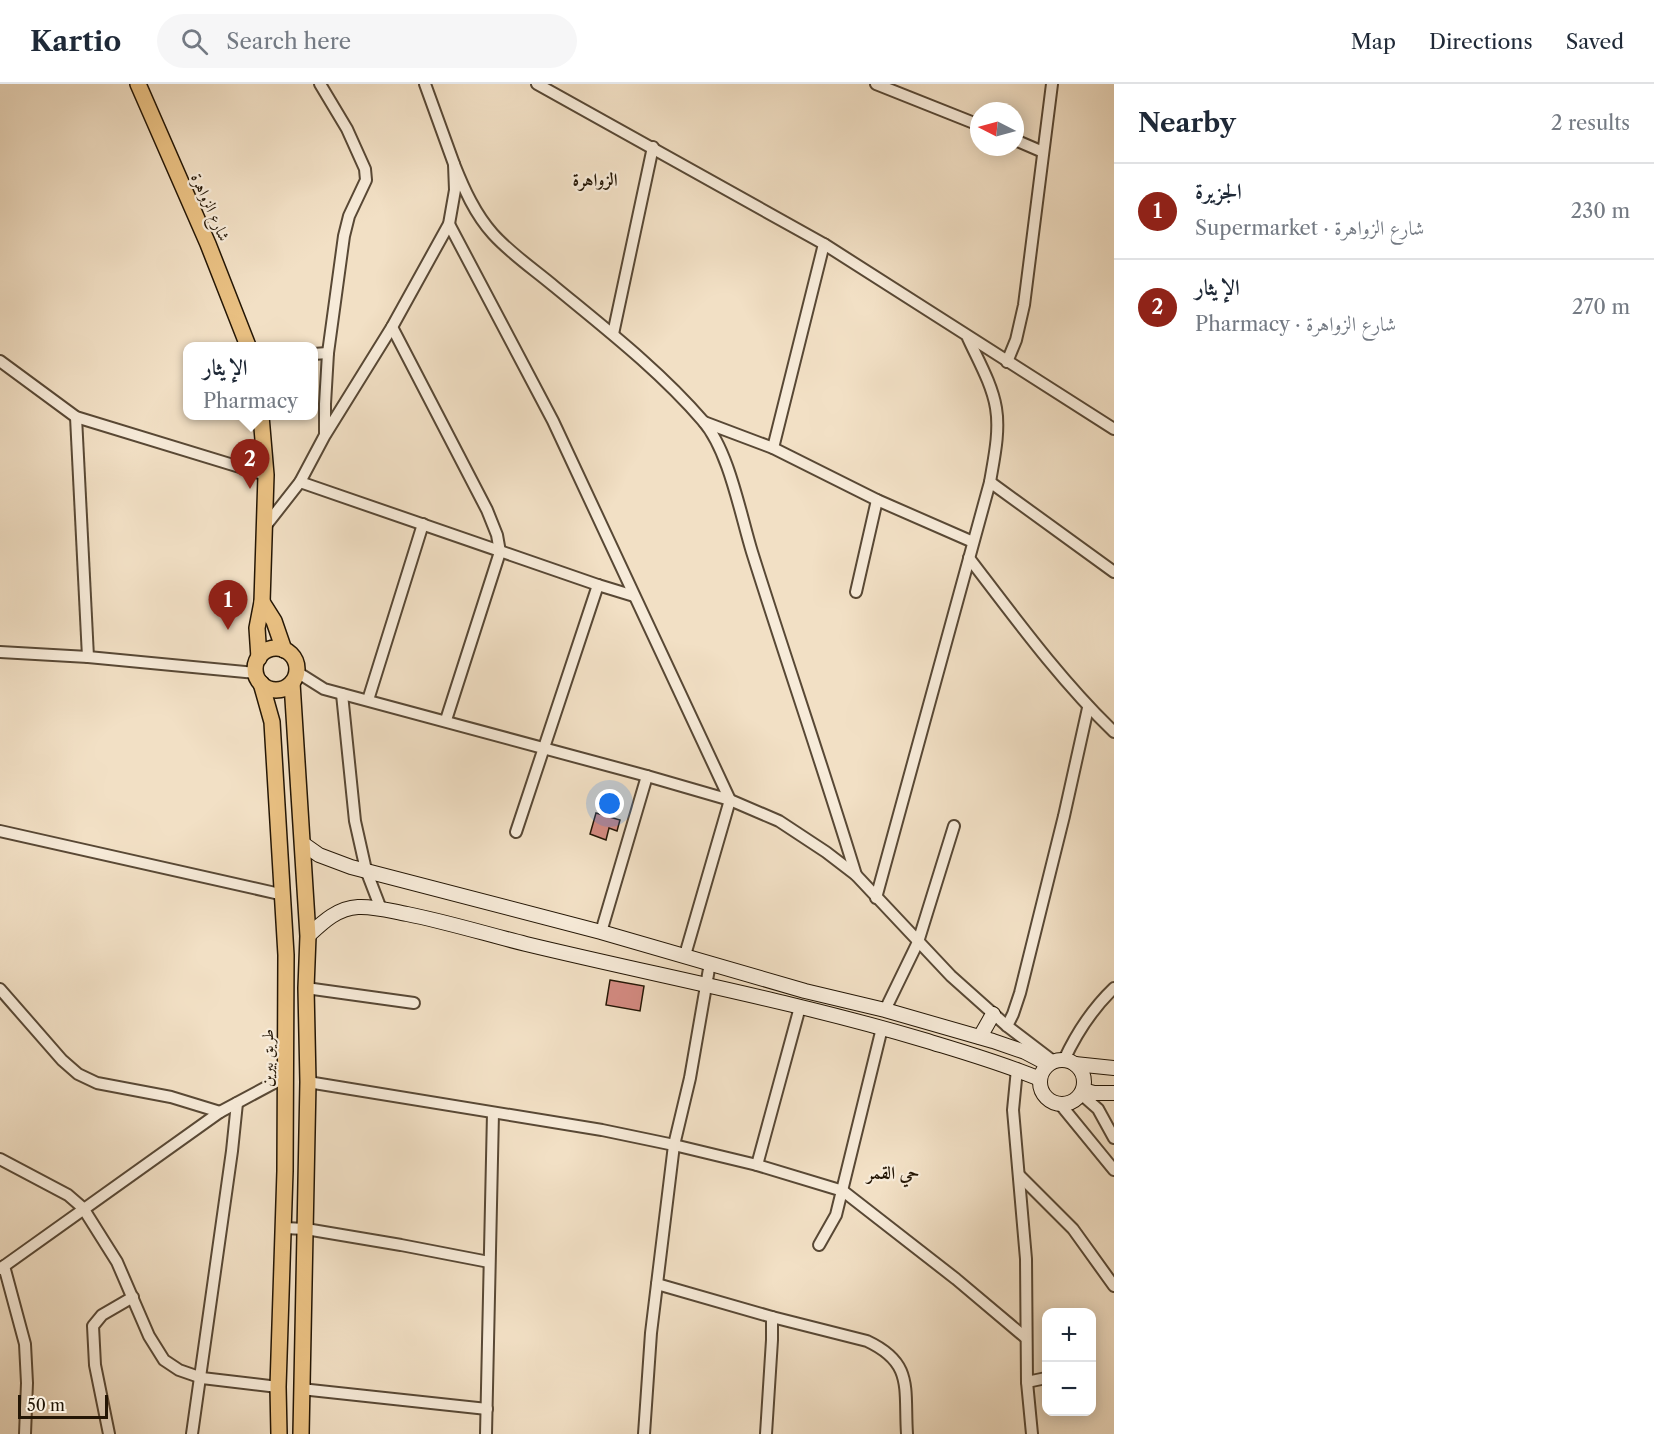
<!DOCTYPE html>
<meta charset="utf-8">
<style>
:root{--surface:#fff;--page:#f6f6f7;--text:#1f2937;--muted:#747a83;--line:#e0e1e3;--accent:#8f2418}
body{margin:0;font-family:"Libre Caslon Text",Amiri,serif;background:var(--page);color:var(--text)}
.controls{position:absolute;right:18px;bottom:18px;display:grid;overflow:hidden;border-radius:12px;box-shadow:0 3px 15px #0003}
.controls button{width:54px;height:54px;display:grid;place-items:center;padding:0;border:0;border-bottom:2px solid var(--line);background:var(--surface);color:var(--text);font:30px sans-serif}
.compass{position:absolute;left:970px;top:18px;width:54px;height:54px;border-radius:50%;background:var(--surface);box-shadow:0 3px 15px #0003;rotate:276deg}
.scale{position:absolute;left:18px;bottom:15px;width:90px;box-sizing:border-box;padding-left:6px;border:3px solid #241605;border-top:0;font-size:16px;line-height:21px;white-space:nowrap;color:#241605;-webkit-text-stroke:4px #f7ebd9;paint-order:stroke}
.you{position:absolute;left:610px;top:720px;width:21px;height:21px;margin:-15px;border:4px solid #fff;border-radius:50%;background:#1a73e8;box-shadow:0 0 0 9px #1a73e833}
.badge{display:grid;place-items:center;width:39px;height:39px;border-radius:50%;background:var(--accent);color:#fff;font-size:20px;font-weight:700}
.pin{position:absolute;translate:-50% -50px;filter:drop-shadow(0 2px 3px #0008)}
.pin::after{content:'';position:absolute;top:32px;width:21px;height:18px;background:inherit;clip-path:polygon(0 0,100% 0,50% 100%)}
.popup{position:absolute;left:183px;top:258px;width:135px;height:78px;box-sizing:border-box;display:grid;place-content:center;border-radius:12px;background:var(--surface);filter:drop-shadow(0 2px 4px #0005);font-size:20px;white-space:nowrap;color:var(--muted)}
.popup b{font-size:22px;color:var(--text)}
.popup::after{content:'';position:absolute;left:50%;top:100%;margin-left:-12px;border:12px solid transparent;border-top-color:var(--surface)}
.list{margin:0;padding:0;list-style:none}
h2{display:flex;justify-content:space-between;align-items:center;height:78px;margin:0;padding:0 24px;font-size:26px}
h2 small{font-size:20px;font-weight:400;color:var(--muted)}
.list li{display:grid;grid-template-columns:39px 1fr auto;gap:18px;align-items:center;box-sizing:border-box;height:96px;padding:0 24px;border-top:2px solid var(--line)}
.list b{display:block;font-size:22px;white-space:nowrap}
.list p{margin:0;font-size:20px;white-space:nowrap;color:var(--muted)}
.list em{font-size:20px;font-style:normal;color:var(--muted)}
.icon{flex:none;width:33px;height:33px;fill:none;stroke:currentColor;stroke-width:2;stroke-linecap:round;stroke-linejoin:round}
.map{position:relative;flex:none;width:1114px;height:1350px;overflow:hidden}
header{display:flex;align-items:center;gap:36px;box-sizing:border-box;height:84px;padding:0 30px;background:var(--surface);border-bottom:2px solid var(--line)}
header strong{font-size:28px}
nav{display:flex;gap:33px;margin-inline-start:auto;font-size:21px}
.search{width:420px;height:54px;background:var(--page);display:flex;align-items:center;gap:15px;box-sizing:border-box;padding:0 21px;border-radius:33px;color:var(--muted);font-size:22px}
main{display:flex}
aside{flex:1;background:var(--surface)}
.map>svg:first-child{display:block}
.building{fill:#d38a81;stroke:#241605;stroke-width:1.5}
.lines{fill:none;stroke-linecap:round;stroke-linejoin:round}
.street-casing{stroke:#584835;stroke-width:14}
.secondary-casing{stroke:#241605;stroke-width:16}
.primary-casing{stroke:#241605;stroke-width:18}
.street{stroke:#f7ebd9;stroke-width:10}
.secondary{stroke:#f7ebd9;stroke-width:14}
.primary{stroke:#e9c082;stroke-width:15}
.labels{text-anchor:middle;dominant-baseline:central;stroke-width:4.5;stroke-linejoin:round;paint-order:stroke}
.street-label{font-size:16px;fill:#241605;stroke:#f7ebd9}
.neighbourhood-label{font-size:18px;font-weight:bold;fill:#241605;stroke:#f7ebd9}
</style>
<header>
<strong>Kartio</strong>
<div class="search"><svg class="icon" aria-label="search" viewBox="0 0 24 24"><circle cx="10" cy="10" r="6"/><path d="M15 15l6 6"/></svg>Search here</div>
<nav><a>Map</a><a>Directions</a><a>Saved</a></nav>
</header>
<main>
<div class="map">
<svg width="1114" height="1350" viewBox="0 0 1114 1350">
<rect width="100%" height="100%" fill="#f2e0c5"/>
<filter id="stains"><feTurbulence type="fractalNoise" baseFrequency=".00333" numOctaves="4"/><feColorMatrix values="0 0 0 0 .2 0 0 0 0 .09 0 0 0 0 .02 0 0 0 .5 -.17"/></filter>
<radialGradient id="worn" r=".72"><stop offset=".6" stop-color="#630" stop-opacity="0"/><stop offset="1" stop-color="#630" stop-opacity=".3"/></radialGradient>
<g class="building">
<polygon points="596,729 620,736 617,747 609,744 606,756 590,750"/>
<polygon points="610,896 644,902 640,927 606,921"/>
</g>
<g class="lines">
<defs>
<g id="street">
<polyline points="320,0 347,45 365,85 366,96 349,132 344,152 328,269 325,320 325,350"/>
<polyline points="537,0 824,160 1114,345"/>
<polyline points="876,0 979,41"/>
<polyline points="1015,56 1043,68"/>
<path d="M 454,80 C 464,105 475,130 493,150 C 511,170 535,186 555,203 C 606,245 660,287 703,337 C 729,367 740,429 752,468 C 786,576 823,683 856,791"/>
<polyline points="449,140 553,337 730,716 685,871"/>
<polyline points="392,243 487,426 497,451 500,468 446,636"/>
<polyline points="613,250 653,63"/>
<polyline points="313,270 328,269"/>
<polyline points="0,277 76,333 266,391"/>
<polyline points="1007,278 1016,256 1024,221 1052,0"/>
<polyline points="76,333 88,573"/>
<polyline points="704,338 773,364 877,416 973,458"/>
<polyline points="773,364 824,160"/>
<polyline points="300,398 598,501 634,512"/>
<polyline points="990,398 1114,488"/>
<polyline points="264,444 300,398 325,351 392,243 449,140 455,106 454,80 425,0"/>
<path d="M 969,474 C 1015,534 1060,596 1114,648"/>
<polyline points="856,508 877,416"/>
<polyline points="0,568 88,573 256,589"/>
<polyline points="297,588 324,605 647,692 730,716 779,737 826,768 856,791 951,892 1007,942 1053,977"/>
<polyline points="342,610 355,737 366,786 381,825"/>
<polyline points="368,616 423,440"/>
<polyline points="0,747 284,811"/>
<polyline points="516,748 598,501"/>
<path d="M 876,814 L 990,398 C 994,374 1000,348 996,324 C 992,300 978,276 968,254"/>
<polyline points="601,848 647,692"/>
<polyline points="306,904 414,919"/>
<polyline points="0,905 62,976 78,990 97,999 171,1013 220,1028"/>
<polyline points="885,926 918,858 954,742"/>
<polyline points="1007,942 1013,930 1020,909 1064,732 1088,624"/>
<path d="M 1064,976 C 1077,948 1092,925 1114,904"/>
<polyline points="1017,985 1013,1026 1026,1175 1027,1298 1032,1350"/>
<polyline points="308,998 602,1046 674,1061 757,1081 843,1107 956,1195 1026,1254"/>
<polyline points="1081,1010 1098,1025 1114,1054"/>
<polyline points="1060,1020 1114,1086"/>
<polyline points="0,1075 68,1111 83,1124 117,1178 149,1252 164,1276 179,1286 202,1294 278,1303"/>
<polyline points="757,1081 800,923"/>
<polyline points="1020,1092 1073,1145 1114,1202"/>
<polyline points="284,1144 306,1145 401,1161 489,1178"/>
<polyline points="819,1161 836,1131 882,944"/>
<polyline points="4,1182 25,1260 27,1299 25,1350"/>
<polyline points="0,1185 220,1028 285,993"/>
<path d="M 657,1200 L 772,1233 L 867,1257 C 914,1279 904,1304 907,1350"/>
<polyline points="1027,1298 1046,1294"/>
<polyline points="301,1305 487,1325"/>
<polyline points="109,1350 95,1281 93,1242 102,1231 133,1213"/>
<polyline points="192,1350 232,1067 237,1019"/>
<polyline points="486,1350 493,1029"/>
<polyline points="644,1350 651,1249 674,1061 690,994 710,879"/>
<polyline points="766,1350 772,1256 772,1233"/>
</g>
<g id="secondary">
<polyline points="302,759 319,771 351,783 601,848 805,907 885,926 993,957 1025,968 1048,980"/>
<path d="M 308,852 C 322,839 337,824 358,823 C 374,822 391,827 407,830 C 447,838 486,850 526,860 C 659,892 793,917 924,956 C 963,968 1002,979 1040,995"/>
<polyline points="980,953 993,930"/>
<circle cx="1062" cy="998" r="22"/>
<polyline points="1075,980 1114,984"/>
<polyline points="1083,1006 1094,1009 1114,1009"/>
</g>
<g id="primary">
<polyline points="138,0 208,160 248,262"/>
<polyline points="262,518 274,537 284,566"/>
<circle cx="276" cy="585" r="21"/>
<polyline points="259,574 257,544 262,518 266,391 261,332"/>
<polyline points="261,599 272,638 286,871 285,1087 278,1303 279,1350"/>
<polyline points="292,599 308,852 306,904 308,998 301,1350"/>
</g>
</defs>
<use href="#street" class="street-casing"/>
<use href="#secondary" class="secondary-casing"/>
<use href="#primary" class="primary-casing"/>
<use href="#street" class="street"/>
<use href="#secondary" class="secondary"/>
<use href="#primary" class="primary"/>
</g>
<g class="labels">
<g class="street-label">
<text transform="translate(211 123) rotate(66)">شارع الزواهرة</text>
<text transform="translate(267 974) rotate(-90)">طريق بيرين</text>
</g>
<g class="neighbourhood-label">
<text x="595" y="96">الزواهرة</text>
<text x="893" y="1089">حي القمر</text>
</g>
</g>
<rect width="100%" height="100%" filter="url(#stains)"/>
<rect width="100%" height="100%" fill="url(#worn)"/>
</svg>
<div class="controls">
<button>+</button>
<button>−</button>
</div>
<svg class="compass" viewBox="-18 -18 36 36"><path d="M0-13l5 13h-10z" fill="#e53935"/><path d="M0 13l5-13h-10z" fill="#747a83"/></svg>
<div class="scale">50 m</div>
<div class="you"></div>
<div class="pin badge" style="left:228px;top:546px">1</div>
<div class="pin badge" style="left:250px;top:405px">2</div>
<div class="popup"><b>الإيثار</b>Pharmacy</div>
</div>
<aside>
<h2>Nearby<small>2 results</small></h2>
<ul class="list">
<li><span class="badge">1</span><div><b>الجزيرة</b><p>Supermarket · شارع الزواهرة</p></div><em>230 m</em></li>
<li><span class="badge">2</span><div><b>الإيثار</b><p>Pharmacy · شارع الزواهرة</p></div><em>270 m</em></li>
</ul>
</aside>
</main>
